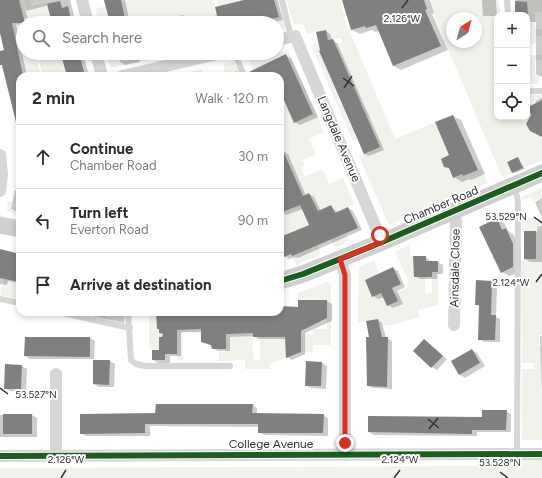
<!DOCTYPE html>
<meta charset="utf-8">
<style>
:root{--surface:#fff;--page:#f2f2f3;--text:#2b2b33;--muted:#7c7c81;--line:#e1e1e2}
body{margin:0;font-family:Figtree,sans-serif;background:var(--page);color:var(--text)}
.controls{position:absolute;right:12px;top:12px;display:grid;overflow:hidden;border-radius:8px;box-shadow:0 2px 6px #0003}
.controls button{width:36px;height:36px;display:grid;place-items:center;padding:0;border:0;border-bottom:1px solid var(--line);background:var(--surface);color:var(--text);font:20px sans-serif}
.compass{position:absolute;left:446px;top:12px;width:36px;height:36px;border-radius:50%;background:var(--surface);box-shadow:0 2px 6px #0003;rotate:36deg}
.stop{position:absolute;width:12px;height:12px;margin:-9px;border:3px solid #d93025;border-radius:50%;background:#fff}
.stop.end{background:#d93025;border-color:#fff;box-shadow:0 1px 4px #0008}
.list{margin:0;padding:0;list-style:none}
h2{display:flex;justify-content:space-between;align-items:center;height:52px;margin:0;padding:0 16px;font-size:17px}
h2 small{font-size:13px;font-weight:400;color:var(--muted)}
.list li{display:grid;grid-template-columns:26px 1fr auto;gap:12px;align-items:center;box-sizing:border-box;height:64px;padding:0 16px;border-top:1px solid var(--line)}
.list b{display:block;font-size:15px;white-space:nowrap}
.list p{margin:0;font-size:13px;white-space:nowrap;color:var(--muted)}
.list em{font-size:13px;font-style:normal;color:var(--muted)}
.icon{flex:none;width:22px;height:22px;fill:none;stroke:currentColor;stroke-width:2;stroke-linecap:round;stroke-linejoin:round}
.map{position:relative;flex:none;width:542px;height:478px;overflow:hidden}
.search{position:absolute;background:var(--surface);box-shadow:0 2px 6px #0003;left:16px;top:16px;width:268px;height:44px;display:flex;align-items:center;gap:10px;box-sizing:border-box;padding:0 14px;border-radius:22px;color:var(--muted);font-size:15px}
.panel{position:absolute;background:var(--surface);box-shadow:0 2px 6px #0003;left:16px;top:72px;width:268px;height:244px;border-radius:12px}
.map>svg:first-child{display:block}
.green{fill:#f0f2ec;fill-rule:evenodd}
.shadow{fill:#0003}
.building{fill:#808080}
.lines{fill:none;stroke-linecap:round;stroke-linejoin:round}
.lane{stroke:#d6d6d6;stroke-width:6}
.street{stroke:#d6d6d6;stroke-width:12}
.secondary{stroke:#cfcfcf;stroke-width:17}
.cycleway-casing{stroke:#fff;stroke-width:8}
.cycleway{stroke:#1b5e20;stroke-width:6}
.route{stroke:#d93025;stroke-width:5}
.ticks{fill:none;stroke:#323232;stroke-width:1.5}
.labels{text-anchor:middle;dominant-baseline:central;stroke-width:4;stroke-linejoin:round;paint-order:stroke}
.street-label{font-size:12px;fill:#323232;stroke:#fff}
.ticks-label{font-size:10px;text-anchor:middle;fill:#323232;stroke:#fff;stroke-width:4;stroke-linejoin:round;paint-order:stroke}
</style>
<div class="map">
<svg width="542" height="478" viewBox="0 0 542 478">
<rect width="100%" height="100%" fill="#fff"/>
<g class="green">
<polygon points="19,0 22,0 28,23 23,23 23,53 35,53 41,76 23,76 6,64 20,60 17,47 4,50 4,47 17,44 14,32 0,36 0,20 23,15"/>
<polygon points="24,0 30,0 32,6 60,0 47,4 54,23 30,23"/>
<polygon points="131,0 213,0 222,23 216,23 214,15 188,23 186,15 170,17 172,23 166,23 165,19 157,20 158,23 127,23 123,6 106,10 110,23 99,23 95,9"/>
<polygon points="218,0 247,0 219,6"/>
<polygon points="274,0 276,0 279,12 282,12 286,27 277,29 277,23 266,23 265,21 279,17"/>
<path d="M 287,0 L 340,0 L 347,25 L 395,139 L 435,122 L 449,155 L 444,158 L 442,162 L 449,168 L 453,178 L 462,174 L 463,176 L 481,169 L 487,183 L 389,225 L 359,156 L 379,147 L 365,117 L 350,123 L 357,139 L 353,141 L 311,45 L 325,41 L 327,47 L 319,51 L 332,81 L 335,44 L 342,43 L 341,38 L 328,40 L 326,30 L 307,34 L 303,23 L 293,25 ZM 344,82 L 363,111 L 348,118 L 334,87 Z"/>
<path d="M 431,0 L 499,0 L 500,15 L 497,15 L 497,117 L 527,117 L 527,94 L 542,95 L 542,103 L 540,98 L 536,99 L 533,104 L 528,107 L 533,118 L 526,124 L 530,131 L 535,134 L 539,132 L 542,139 L 542,160 L 523,168 L 518,157 L 507,161 L 512,173 L 502,177 L 433,13 ZM 452,18 L 476,18 L 476,42 L 452,42 Z"/>
<polygon points="515,0 542,0 542,12 535,12 535,29 542,29 542,27 542,36 536,36 536,44 527,44 527,2 515,1"/>
<path d="M 288,50 L 324,132 L 309,139 L 316,154 L 302,160 L 305,166 L 301,168 L 305,177 L 322,169 L 329,184 L 343,178 L 354,204 L 335,213 L 331,205 L 324,209 L 321,219 L 309,193 L 297,199 L 308,225 L 280,237 L 280,213 L 287,210 L 285,204 L 288,162 L 283,150 L 280,151 L 280,89 L 298,80 L 286,54 L 256,76 L 249,59 ZM 301,87 L 313,114 L 294,122 Z"/>
<polygon points="37,53 61,53 66,73 64,74 64,76 43,76"/>
<polygon points="106,53 117,53 120,63 135,59 134,53 155,53 156,57 110,68"/>
<polygon points="527,55 542,55 542,60 535,60 535,74 539,74 539,84 532,84 527,69"/>
<polygon points="235,62 241,76 238,76 237,70 225,73 223,64"/>
<polygon points="202,69 204,76 190,76 189,72"/>
<polygon points="542,188 542,197 533,201 531,197 522,200 522,197"/>
<polygon points="8,201 12,202 10,210 20,212 20,215 7,211"/>
<polygon points="522,218 542,218 542,225 536,225 537,231 542,231 542,335 539,335 539,347 542,347 542,440 522,440 522,369 534,369 534,363 522,363 521,261 524,259 536,259 524,237 536,237 536,231 522,231"/>
<polygon points="345,234 349,241 335,248 331,240"/>
<polygon points="317,245 321,254 296,265 292,256"/>
<polygon points="409,245 410,256 413,256 414,277 425,277 425,294 432,293 432,272 438,272 438,305 418,310 419,317 392,325 379,326 378,319 358,322 359,267 374,260 379,273 365,280 372,297 381,293 398,301 395,294 406,288 408,280 395,251"/>
<polygon points="4,278 20,282 20,300 0,295"/>
<polygon points="327,282 331,284 331,345 313,345 313,352 301,352 301,336 306,330 306,334 313,334 313,329 327,329 327,301 298,300 298,293"/>
<polygon points="93,312 106,312 105,319 92,316"/>
<polygon points="149,312 156,312 157,329 159,329 159,334 165,334 190,318 211,337 201,334 201,332 182,333 183,360 177,360 176,343 165,350 149,349"/>
<polygon points="251,312 252,312 253,359 260,361 260,337 272,337 280,334 281,337 286,337 286,358 270,364 270,369 245,369 245,360 219,361 219,352 226,352 225,334 229,334 229,323 246,322 246,333 251,333"/>
<polygon points="511,459 542,459 542,478 0,478 0,468 511,466"/>
</g>
<g class="shadow">
<polygon points="11,0 70,0 76,23 53,23 49,5 26,11 28,18 19,20 20,24 16,25 27,76 20,76 20,136 0,58 0,52 5,50 0,29 0,6"/>
<polygon points="104,0 125,0 130,23 110,23"/>
<polygon points="244,0 278,0 283,20 270,23 159,23 158,21 183,15 191,19 191,22 218,15 216,8"/>
<polygon points="343,0 430,0 434,13 432,14 448,50 401,70 394,66 380,31 375,32 372,30 360,34 352,30"/>
<polygon points="482,0 496,0 497,16 483,16"/>
<polygon points="516,0 542,0 542,77 536,74 536,22 527,22 527,15 516,15"/>
<polygon points="326,31 330,34 332,40 337,43 384,150 369,156 364,154 320,51"/>
<polygon points="62,53 83,53 89,76 65,76 65,74 67,74"/>
<polygon points="118,53 138,53 140,62 125,65 120,62"/>
<polygon points="286,56 291,58 318,117 300,125 295,122 286,100 280,103 280,76 249,76"/>
<polygon points="237,71 242,76 216,76"/>
<polygon points="542,98 542,137 532,115 536,100"/>
<polygon points="453,116 461,120 485,174 471,180 469,179 462,182 454,177 450,169 445,166 451,156"/>
<polygon points="283,151 288,154 306,196 309,194 314,197 321,211 331,206 338,213 348,208 353,211 362,230 298,258 295,257 289,259 284,256 280,246 280,238 310,225 303,209 286,215 280,210 280,152"/>
<polygon points="518,158 525,169 515,173 513,172"/>
<polygon points="15,190 20,191 20,213 11,209"/>
<polygon points="542,198 542,218 535,202"/>
<polygon points="497,220 505,224 507,230 513,234 521,250 521,271 510,276 502,272"/>
<polygon points="537,226 542,226 542,262 530,262 525,259 525,232 537,232"/>
<polygon points="0,250 20,255 20,283 8,281 7,285 0,284"/>
<polygon points="426,257 431,262 438,262 443,265 443,274 437,274 437,279 420,279 415,276"/>
<polygon points="393,268 398,271 405,287 397,291 403,304 393,308 388,305 384,297 378,299 373,296 366,280"/>
<polygon points="477,281 492,282 497,285 496,317 500,319 500,342 484,342 479,339 480,307 476,304"/>
<polygon points="299,301 327,301 332,304 332,321 305,333 305,354 292,360 287,357 287,339 258,339 254,336 230,337 230,351 218,351 213,348 213,346 202,341 202,332 181,332 181,356 170,356 170,363 158,363 153,360 160,351 164,334 160,332 158,313 156,312 280,312 280,307 299,308"/>
<polygon points="72,312 125,312 124,323"/>
<polygon points="378,320 382,323 386,338 392,341 392,389 373,388 368,385"/>
<polygon points="540,336 542,336 542,391"/>
<polygon points="90,338 95,341 94,361 110,361 115,364 114,387 99,387 94,384 94,359 30,359 25,356"/>
<polygon points="425,340 447,359 437,370 432,367"/>
<polygon points="472,350 477,353 485,366 465,378 460,375 452,361"/>
<polygon points="322,363 327,366 326,389 311,388 306,385"/>
<polygon points="22,366 27,369 26,392 10,391 5,388"/>
<polygon points="252,405 257,408 257,414 323,415 328,418 328,436 264,435 259,432 259,427 150,426 150,436 86,436 81,433 156,414"/>
<polygon points="506,411 511,414 511,432 477,432 477,436 374,435 369,432 483,418"/>
<polygon points="0,415 32,415 37,418 37,437 0,437"/>
</g>
<g class="building">
<polygon points="0,0 19,0 25,23 12,23 23,76 20,76 20,121 16,122 2,65 0,65 0,51 4,50 0,33"/>
<polygon points="104,0 121,0 126,23 110,23"/>
<polygon points="244,0 274,0 279,17 255,23 219,23 215,7"/>
<polygon points="342,0 424,0 427,9 425,10 441,46 393,66 376,25 366,28 365,26 351,30"/>
<polygon points="60,1 62,8 68,6 72,23 52,23 47,4"/>
<polygon points="515,1 527,2 528,15 515,15"/>
<polygon points="326,30 328,40 333,39 380,147 364,154 319,51 320,50 316,32"/>
<polygon points="70,53 79,53 85,76 67,76 61,55"/>
<polygon points="286,54 313,114 294,123 280,91 280,76 248,76 247,73"/>
<polygon points="542,100 542,137 530,131 526,124 531,115 528,107"/>
<polygon points="453,115 478,170 463,176 462,174 453,178 449,168 444,167 441,159 449,155 435,122"/>
<polygon points="280,144 303,196 309,193 318,211 331,205 335,213 348,207 358,228 292,256 291,254 284,257 280,249 280,237 309,225 300,205 280,213"/>
<polygon points="518,157 523,168 512,173 507,162"/>
<polygon points="497,218 502,230 506,228 513,244 513,267 501,273 479,227"/>
<rect x="524" y="231" width="12" height="28"/>
<polygon points="0,249 20,254 20,282 0,278"/>
<polygon points="413,256 426,256 426,261 438,261 438,272 432,272 432,277 414,277"/>
<polygon points="393,267 401,284 392,288 398,301 387,306 381,293 372,297 365,280"/>
<polygon points="476,280 492,281 491,315 496,315 495,340 478,340 479,305 475,305"/>
<polygon points="298,300 327,300 327,318 301,331 301,352 286,358 285,337 253,337 253,333 229,334 226,334 226,349 212,349 211,345 201,342 201,329 177,330 177,354 165,354 165,360 152,360 152,350 159,350 159,337 162,337 163,334 159,333 159,329 157,329 156,312 280,312 280,306 298,307"/>
<polygon points="378,319 382,337 388,337 387,387 367,386 366,337 369,337 366,321"/>
<polygon points="25,337 90,337 90,357 24,356"/>
<polygon points="424,339 443,356 431,368 413,351"/>
<polygon points="472,349 480,363 459,375 451,361"/>
<polygon points="93,360 110,360 109,385 93,384"/>
<polygon points="306,361 322,362 321,386 305,386"/>
<polygon points="5,364 22,365 21,389 4,389"/>
<polygon points="156,404 253,404 252,413 324,414 323,433 258,433 258,424 145,424 145,433 80,434 80,414 155,413"/>
<polygon points="482,410 507,410 506,430 472,430 472,434 368,432 368,416 482,417"/>
<rect x="3" y="414" width="29" height="20"/>
</g>
<g class="lines">
<g class="lane">
<polyline points="282,0 291,37"/>
<polyline points="507,0 508,15"/>
<polyline points="235,53 244,76"/>
<polyline points="527,91 542,91"/>
<polyline points="513,186 517,196 518,204 517,454"/>
<polyline points="0,299 20,303"/>
<polyline points="58,312 130,328"/>
<polyline points="128,312 131,360 136,364 145,366 230,366"/>
</g>
<g class="street">
<polyline points="82,0 88,23"/>
<polyline points="277,40 295,36 382,242"/>
<polyline points="96,53 102,76"/>
<polyline points="122,76 222,53"/>
<polyline points="0,155 2,175 0,191"/>
<polyline points="453,212 456,222 454,325"/>
<polyline points="340,259 345,275 345,455"/>
<polyline points="56,374 56,455"/>
<polyline points="0,456 542,454"/>
</g>
<g class="secondary">
<polyline points="0,225 20,229"/>
<polyline points="280,281 303,274 382,242 542,173"/>
</g>
<defs>
<g id="cycleway">
<polyline points="280,281 303,274 382,242 542,173"/>
<polyline points="0,456 542,454"/>
</g>
</defs>
<use href="#cycleway" class="cycleway-casing"/>
<use href="#cycleway" class="cycleway"/>
</g>
<g class="lines">
<polyline class="route" points="345,443 345,275 340,259 382,242 380,235"/>
</g>
<path class="ticks" d="M 402,8 L 408,0M 343,78 L 354,86M 344,88 L 352,76M 534,217 L 542,223M 536,282 L 542,274M 0,388 L 8,394M 428,419 L 439,428M 429,429 L 438,418M 500,472 L 508,478M 61,478 L 66,470M 394,478 L 400,470"/>
<g class="labels">
<g class="street-label">
<text transform="translate(339 139) rotate(67)">Langdale Avenue</text>
<text transform="translate(441 205) rotate(-23)">Chamber Road</text>
<text transform="translate(455 268) rotate(-89)">Ainsdale Close</text>
<text x="271" y="444">College Avenue</text>
</g>
</g>
<g class="ticks-label">
<text x="402" y="22">2.126°W</text>
<text x="506" y="220">53.529°N</text>
<text x="511" y="286">2.124°W</text>
<text x="36" y="398">53.527°N</text>
<text x="66" y="463">2.126°W</text>
<text x="400" y="463">2.124°W</text>
<text x="500" y="466">53.528°N</text>
</g>
</svg>
<div class="controls">
<button>+</button>
<button>−</button>
<button><svg class="icon" aria-label="locate" viewBox="0 0 24 24"><circle cx="12" cy="12" r="6"/><path d="M12 2v4M12 18v4M2 12h4M18 12h4"/></svg></button>
</div>
<svg class="compass" viewBox="-18 -18 36 36"><path d="M0-13l5 13h-10z" fill="#e53935"/><path d="M0 13l5-13h-10z" fill="#7c7c81"/></svg>
<div class="stop" style="left:380px;top:235px"></div>
<div class="stop end" style="left:345px;top:443px"></div>
<div class="search"><svg class="icon" aria-label="search" viewBox="0 0 24 24"><circle cx="10" cy="10" r="6"/><path d="M15 15l6 6"/></svg>Search here</div>
<section class="panel">
<h2>2 min<small>Walk · 120 m</small></h2>
<ul class="list">
<li><svg class="icon" aria-label="ahead" viewBox="0 0 24 24"><path d="M12 20V5M6 11l6-6 6 6"/></svg><div><b>Continue</b><p>Chamber Road</p></div><em>30 m</em></li>
<li><svg class="icon" aria-label="left" viewBox="0 0 24 24"><path d="M17 20v-9H6M10 6l-5 5 5 5"/></svg><div><b>Turn left</b><p>Everton Road</p></div><em>90 m</em></li>
<li><svg class="icon" aria-label="arrive" viewBox="0 0 24 24"><path d="M6 21V4h12l-3 4 3 4H6"/></svg><div><b>Arrive at destination</b></div></li>
</ul>
</section>
</div>
